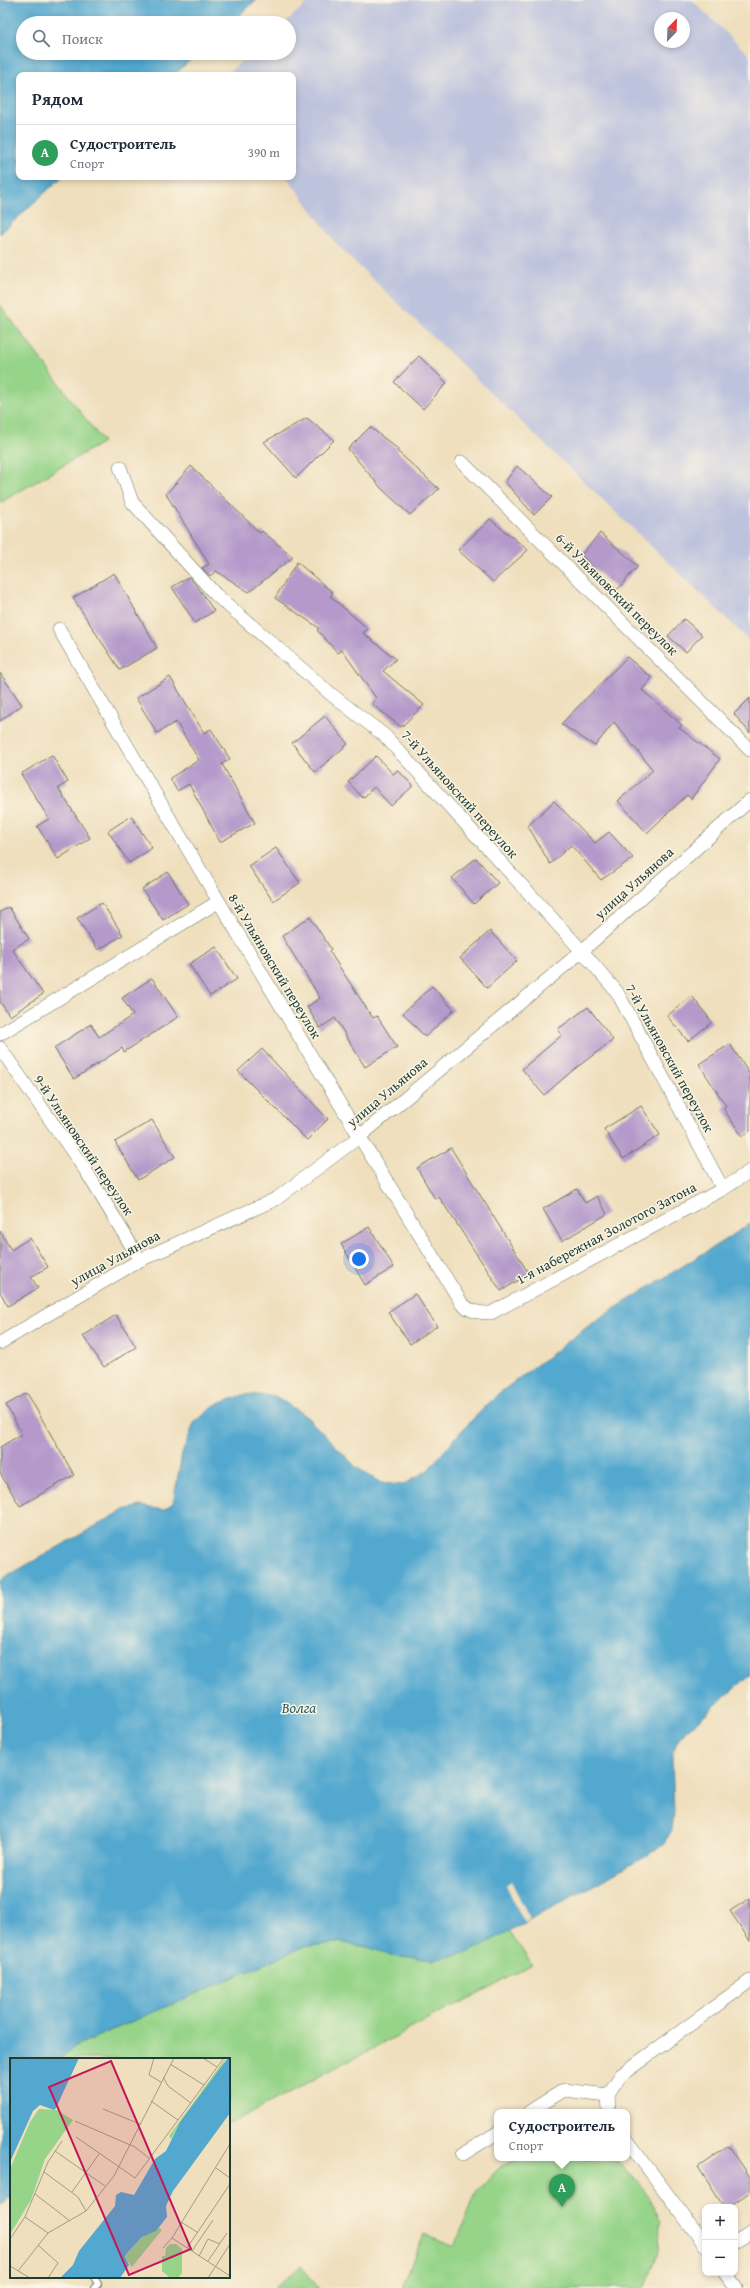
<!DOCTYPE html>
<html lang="ru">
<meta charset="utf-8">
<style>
:root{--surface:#fff;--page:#f6f6f7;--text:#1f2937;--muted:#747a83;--line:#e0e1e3;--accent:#0f766e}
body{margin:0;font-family:"Gentium Book Plus",serif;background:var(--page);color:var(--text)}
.controls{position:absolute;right:12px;bottom:12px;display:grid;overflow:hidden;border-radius:8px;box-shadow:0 2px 6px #0003}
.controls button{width:36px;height:36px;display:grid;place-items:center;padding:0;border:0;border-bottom:1px solid var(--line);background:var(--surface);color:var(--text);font:20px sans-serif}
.compass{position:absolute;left:654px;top:12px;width:36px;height:36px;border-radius:50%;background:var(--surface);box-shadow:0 2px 6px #0003;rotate:23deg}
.you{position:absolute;left:359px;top:1259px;width:14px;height:14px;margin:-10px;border:3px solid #fff;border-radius:50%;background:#1a73e8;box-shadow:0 0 0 6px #1a73e833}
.badge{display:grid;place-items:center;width:26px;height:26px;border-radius:50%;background:var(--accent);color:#fff;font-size:13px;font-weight:700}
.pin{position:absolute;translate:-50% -33px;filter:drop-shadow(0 1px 2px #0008)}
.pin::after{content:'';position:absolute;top:21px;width:14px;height:12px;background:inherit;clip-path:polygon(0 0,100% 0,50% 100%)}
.popup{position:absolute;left:494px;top:2109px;width:136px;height:52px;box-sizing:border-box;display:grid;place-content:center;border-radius:8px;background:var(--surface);filter:drop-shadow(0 1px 3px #0005);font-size:13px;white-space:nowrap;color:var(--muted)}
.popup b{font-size:15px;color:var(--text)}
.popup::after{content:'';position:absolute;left:50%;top:100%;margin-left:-8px;border:8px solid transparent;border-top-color:var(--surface)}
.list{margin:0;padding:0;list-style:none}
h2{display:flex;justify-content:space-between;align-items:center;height:52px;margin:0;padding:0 16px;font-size:17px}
h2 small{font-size:13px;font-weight:400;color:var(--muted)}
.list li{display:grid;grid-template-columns:26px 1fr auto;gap:12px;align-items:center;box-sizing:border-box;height:56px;padding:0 16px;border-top:1px solid var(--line)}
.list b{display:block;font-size:15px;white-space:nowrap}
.list p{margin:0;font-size:13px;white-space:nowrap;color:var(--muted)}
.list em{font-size:13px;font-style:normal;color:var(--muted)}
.icon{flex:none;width:22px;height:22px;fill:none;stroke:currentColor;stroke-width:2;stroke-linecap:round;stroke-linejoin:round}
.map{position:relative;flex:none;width:750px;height:2288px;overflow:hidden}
.search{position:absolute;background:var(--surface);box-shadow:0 2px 6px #0003;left:16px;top:16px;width:280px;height:44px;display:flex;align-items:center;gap:10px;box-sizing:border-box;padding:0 14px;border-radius:22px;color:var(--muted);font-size:15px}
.panel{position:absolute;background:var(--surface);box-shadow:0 2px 6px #0003;left:16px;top:72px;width:280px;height:108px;border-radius:8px}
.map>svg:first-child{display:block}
.industrial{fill:#bec3dd;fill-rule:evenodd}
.green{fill:#96d489;stroke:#5a885e}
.water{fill:#53a8cf;stroke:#397282}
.pier{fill:#efdfbd}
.building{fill:#b499ca}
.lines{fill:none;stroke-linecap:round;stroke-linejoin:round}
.service-casing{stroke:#687664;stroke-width:8}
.minor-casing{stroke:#687664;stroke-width:14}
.service{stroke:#fff;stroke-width:6}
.minor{stroke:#fff;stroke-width:13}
.labels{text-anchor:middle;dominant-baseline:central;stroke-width:3;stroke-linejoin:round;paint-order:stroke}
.street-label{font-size:14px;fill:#1f3d34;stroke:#fcf5e5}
.water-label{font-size:15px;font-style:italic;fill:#2f5d62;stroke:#fcf5e5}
.inset-road{fill:none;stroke:#9c9e86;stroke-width:1}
.view{fill:#c2185b;fill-opacity:0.15;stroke:#c2185b;stroke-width:2}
.inset-edge{fill:none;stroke:#1f3d34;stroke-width:2}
</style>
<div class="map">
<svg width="750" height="2288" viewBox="0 0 750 2288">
<rect width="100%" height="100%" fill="#fcf5e5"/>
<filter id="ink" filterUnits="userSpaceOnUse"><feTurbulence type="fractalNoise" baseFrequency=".025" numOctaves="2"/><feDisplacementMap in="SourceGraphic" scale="8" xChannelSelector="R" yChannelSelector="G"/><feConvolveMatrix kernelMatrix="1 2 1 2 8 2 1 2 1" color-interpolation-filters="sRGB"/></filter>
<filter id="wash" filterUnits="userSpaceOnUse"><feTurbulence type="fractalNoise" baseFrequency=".012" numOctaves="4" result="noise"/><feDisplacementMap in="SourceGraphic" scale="16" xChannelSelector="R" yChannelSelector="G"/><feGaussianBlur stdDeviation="0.9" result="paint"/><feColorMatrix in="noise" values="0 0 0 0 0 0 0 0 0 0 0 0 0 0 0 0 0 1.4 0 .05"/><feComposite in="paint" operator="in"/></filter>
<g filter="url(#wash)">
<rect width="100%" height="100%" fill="#efdfbd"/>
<path class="industrial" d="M 310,0 L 692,0 L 750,56 L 750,641 L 338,246 L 287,177 L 293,177 L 293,75 L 226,75 L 251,53 L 289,53 L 289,23 L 285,23 ZM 660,18 L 684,18 L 684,42 L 660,42 Z"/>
<g class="green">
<polygon points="0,305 103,442 0,503"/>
<polygon points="509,1930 532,1965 229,2124 229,2059 59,2059 73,2047 303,1947 340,1942 367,1947 470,1951"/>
<polygon points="519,2158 609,2158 623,2166 646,2192 660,2222 659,2252 645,2288 401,2288 424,2234 455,2246 476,2193 500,2167"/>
<polygon points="301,2266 319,2288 275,2288"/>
</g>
<g class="water">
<polygon points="0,0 256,0 230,23 23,23 23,53 198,53 174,75 19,75 19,177 62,177 0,234"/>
<polygon points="750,1224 750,1675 678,1738 672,1756 674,1813 672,1830 664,1843 647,1856 470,1952 434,1960 397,1957 367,1947 340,1942 303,1947 73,2047 59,2059 11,2059 11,2197 0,2205 0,1580 124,1510 141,1506 163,1510 173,1503 182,1454 194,1423 215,1405 246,1394 275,1396 307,1417 356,1467 381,1483 403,1485 428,1470 462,1430 498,1394 595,1321"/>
</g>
<polygon class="pier" points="511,1881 530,1919 524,1922 506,1885"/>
<g id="blocks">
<g class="building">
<polygon points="419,356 447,383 423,409 394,382"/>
<polygon points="307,418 334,440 296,478 264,442"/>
<polygon points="370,427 398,449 397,451 439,489 410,515 381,488 348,449"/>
<polygon points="191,466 260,533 262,531 293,557 249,592 216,571 210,576 202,568 209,564 166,494"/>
<polygon points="517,466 552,497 534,515 505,482"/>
<polygon points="490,519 528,550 493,582 458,550"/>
<polygon points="600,533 638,566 617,590 581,555"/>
<polygon points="297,562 333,593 330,596 368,629 363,633 396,659 383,671 424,705 401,727 372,704 376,698 342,650 338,653 317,630 319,628 275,598"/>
<polygon points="114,573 157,648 120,670 73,598"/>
<polygon points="189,577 200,590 214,611 195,623 172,587"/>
<polygon points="684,619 702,635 686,652 668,636"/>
<polygon points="627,657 652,678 642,690 682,725 679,728 720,759 691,799 687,795 647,833 618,801 653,770 614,722 595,746 561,724"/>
<polygon points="0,673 22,705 0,721"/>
<polygon points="170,677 204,733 211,729 230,759 222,764 255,823 220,842 189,784 177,791 170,778 199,760 176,722 157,733 136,698"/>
<polygon points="750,698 750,733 734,714"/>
<polygon points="325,716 348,744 315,772 292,743"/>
<polygon points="52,755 68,782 58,788 90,838 58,859 37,826 49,819 21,774"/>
<polygon points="376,756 393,774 398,770 413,786 391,806 374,787 363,798 348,782"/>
<polygon points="554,801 595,843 609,832 633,858 601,880 571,845 550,864 528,826"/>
<polygon points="131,816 152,848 129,863 108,831"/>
<polygon points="276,848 300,883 273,901 249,866"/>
<polygon points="476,858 498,883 474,904 452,878"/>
<polygon points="168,872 188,904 163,920 142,889"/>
<polygon points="102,903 123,935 98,950 77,918"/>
<polygon points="9,907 29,939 12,949 43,994 10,1016 0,1002 0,912"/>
<polygon points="310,917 331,949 329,951 373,1018 377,1016 397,1047 365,1067 335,1018 320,1028 307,1007 320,998 282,936"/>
<polygon points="490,931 517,961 487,988 460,958"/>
<polygon points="216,947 237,979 210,996 189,964"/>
<polygon points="152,978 178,1017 124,1052 122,1048 74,1079 54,1048 91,1024 99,1037 133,1015 122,998"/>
<polygon points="432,986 454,1010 425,1037 403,1013"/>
<polygon points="692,996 712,1022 688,1041 667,1016"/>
<polygon points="588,1007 613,1040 572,1071 544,1095 522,1069 562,1035 558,1029"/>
<polygon points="730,1044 750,1075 750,1131 742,1136 723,1108 726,1106 699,1064"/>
<polygon points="262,1049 328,1119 307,1140 238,1071"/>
<polygon points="641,1106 660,1135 623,1159 604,1129"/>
<polygon points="152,1120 175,1157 138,1180 115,1142"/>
<polygon points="451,1148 529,1274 501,1291 439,1197 435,1199 417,1168"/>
<polygon points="577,1189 585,1203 597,1196 607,1214 562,1241 543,1209"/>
<polygon points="369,1227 394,1267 365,1285 341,1244"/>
<polygon points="0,1231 11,1250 30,1238 48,1267 31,1277 38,1288 8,1306 0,1292"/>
<polygon points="415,1294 437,1326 410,1344 388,1312"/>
<polygon points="116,1315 136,1347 104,1367 83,1336"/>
<polygon points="27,1393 74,1475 20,1506 0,1473 0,1447 22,1434 6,1405"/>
<polygon points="750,1898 750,1941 730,1911"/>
<polygon points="729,2146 750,2177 750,2192 728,2207 724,2207 698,2167"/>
</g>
</g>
</g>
<g filter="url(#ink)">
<use href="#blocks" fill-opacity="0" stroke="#687664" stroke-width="1"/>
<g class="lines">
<defs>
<polyline id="service" points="94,2288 98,2284 94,2277"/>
<g id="minor">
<polyline points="462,462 750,750"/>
<polyline points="120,467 132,502 216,595 332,695 385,736 582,951 617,992 723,1189"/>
<path d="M 59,629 C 191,856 324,1081 462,1304 C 471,1312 480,1313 491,1313 L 723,1189 L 750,1171"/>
<polyline points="0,1034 218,902"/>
<polyline points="0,1048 86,1171 140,1260"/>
<polyline points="0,1343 140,1260 276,1199 359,1137 582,951 750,800"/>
<polyline points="608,2095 609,2112"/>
<polyline points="529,2112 564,2090 608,2095 621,2075 750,1981"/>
<polyline points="627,2140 705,2245"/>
<polyline points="463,2154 497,2133"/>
<polyline points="735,2242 750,2233"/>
<polyline points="725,2273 736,2288"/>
</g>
</defs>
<use href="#service" class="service-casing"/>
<use href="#minor" class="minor-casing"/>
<use href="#service" class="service"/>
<use href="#minor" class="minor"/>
</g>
</g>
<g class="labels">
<g class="street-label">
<text transform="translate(617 594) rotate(45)">6-й Ульяновский переулок</text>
<text transform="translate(460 794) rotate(48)">7-й Ульяновский переулок</text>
<text transform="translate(634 883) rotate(-42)">улица Ульянова</text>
<text transform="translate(275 966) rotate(59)">8-й Ульяновский переулок</text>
<text transform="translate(670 1058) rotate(61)">7-й Ульяновский переулок</text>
<text transform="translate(387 1092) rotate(-40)">улица Ульянова</text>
<text transform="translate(84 1145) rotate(56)">9-й Ульяновский переулок</text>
<text transform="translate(606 1233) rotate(-28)">1-я набережная Золотого Затона</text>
<text transform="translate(115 1258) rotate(-29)">улица Ульянова</text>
</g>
<g class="water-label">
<text x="299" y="1707">Волга</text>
</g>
</g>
<g transform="translate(10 2058)">
<rect width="220" height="220" fill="#efdfbd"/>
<path d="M 216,0 L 211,11 L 170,64 L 161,81 L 159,78 ZM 29,51 L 47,52 L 63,62 L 35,101 L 21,142 L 0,176 L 0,111 L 20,64 ZM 149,170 L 152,172 L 122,209 L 115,200 L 117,195 L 132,179 ZM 160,186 L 166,186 L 172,191 L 172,215 L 168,220 L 159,219 L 152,213 L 152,198 L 155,198 L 156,190 Z" fill="#96d489"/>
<path d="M 0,0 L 69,0 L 46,50 L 44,52 L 30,47 L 23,53 L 0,104 ZM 218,0 L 220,0 L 220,55 L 163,133 L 156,148 L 157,159 L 146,173 L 132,179 L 117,195 L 115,199 L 119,207 L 110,220 L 50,220 L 63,207 L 69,193 L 105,148 L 106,137 L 111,134 L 124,137 L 145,101 L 156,93 L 170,64 Z" fill="#53a8cf"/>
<path class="inset-road" d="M 144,0 L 139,17 L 151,24M 193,0 L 207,9M 160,6 L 194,27M 153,19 L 158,28 L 181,45M 141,43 L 168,62M 93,51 L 130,66M 65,63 L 125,89 L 140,101M 66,79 L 125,120 L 214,0M 45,93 L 95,128M 206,110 L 220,120M 34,114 L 68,139 L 76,153M 62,134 L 89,96M 25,136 L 60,163M 15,159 L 38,175M 171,164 L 187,174M 162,180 L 220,218M 0,181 L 15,159 L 38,104 L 52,83M 28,187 L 48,205 L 38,220M 153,190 L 162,180 L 220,86M 177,190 L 220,126M 182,193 L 203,162M 189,198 L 198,181 L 210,186M 198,203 L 217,175M 0,208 L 20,220M 8,213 L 38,175 L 76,153 L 104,118 L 164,0M 198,220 L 220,186"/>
<path class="view" d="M 101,3 L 181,191 L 119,217 L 39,29 Z"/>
<rect width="220" height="220" class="inset-edge"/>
</g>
</svg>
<div class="controls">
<button>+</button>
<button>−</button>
</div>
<svg class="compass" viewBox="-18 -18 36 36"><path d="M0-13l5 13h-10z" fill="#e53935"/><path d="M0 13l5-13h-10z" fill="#747a83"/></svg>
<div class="you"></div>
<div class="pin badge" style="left:562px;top:2207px;background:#2e9e5b">A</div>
<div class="popup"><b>Судостроитель</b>Спорт</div>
<div class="search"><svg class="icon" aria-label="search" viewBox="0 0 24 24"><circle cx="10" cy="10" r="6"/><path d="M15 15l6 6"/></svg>Поиск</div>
<section class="panel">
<h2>Рядом<small></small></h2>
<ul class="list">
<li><span class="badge" style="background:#2e9e5b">A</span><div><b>Судостроитель</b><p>Спорт</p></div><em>390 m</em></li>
</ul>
</section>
</div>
